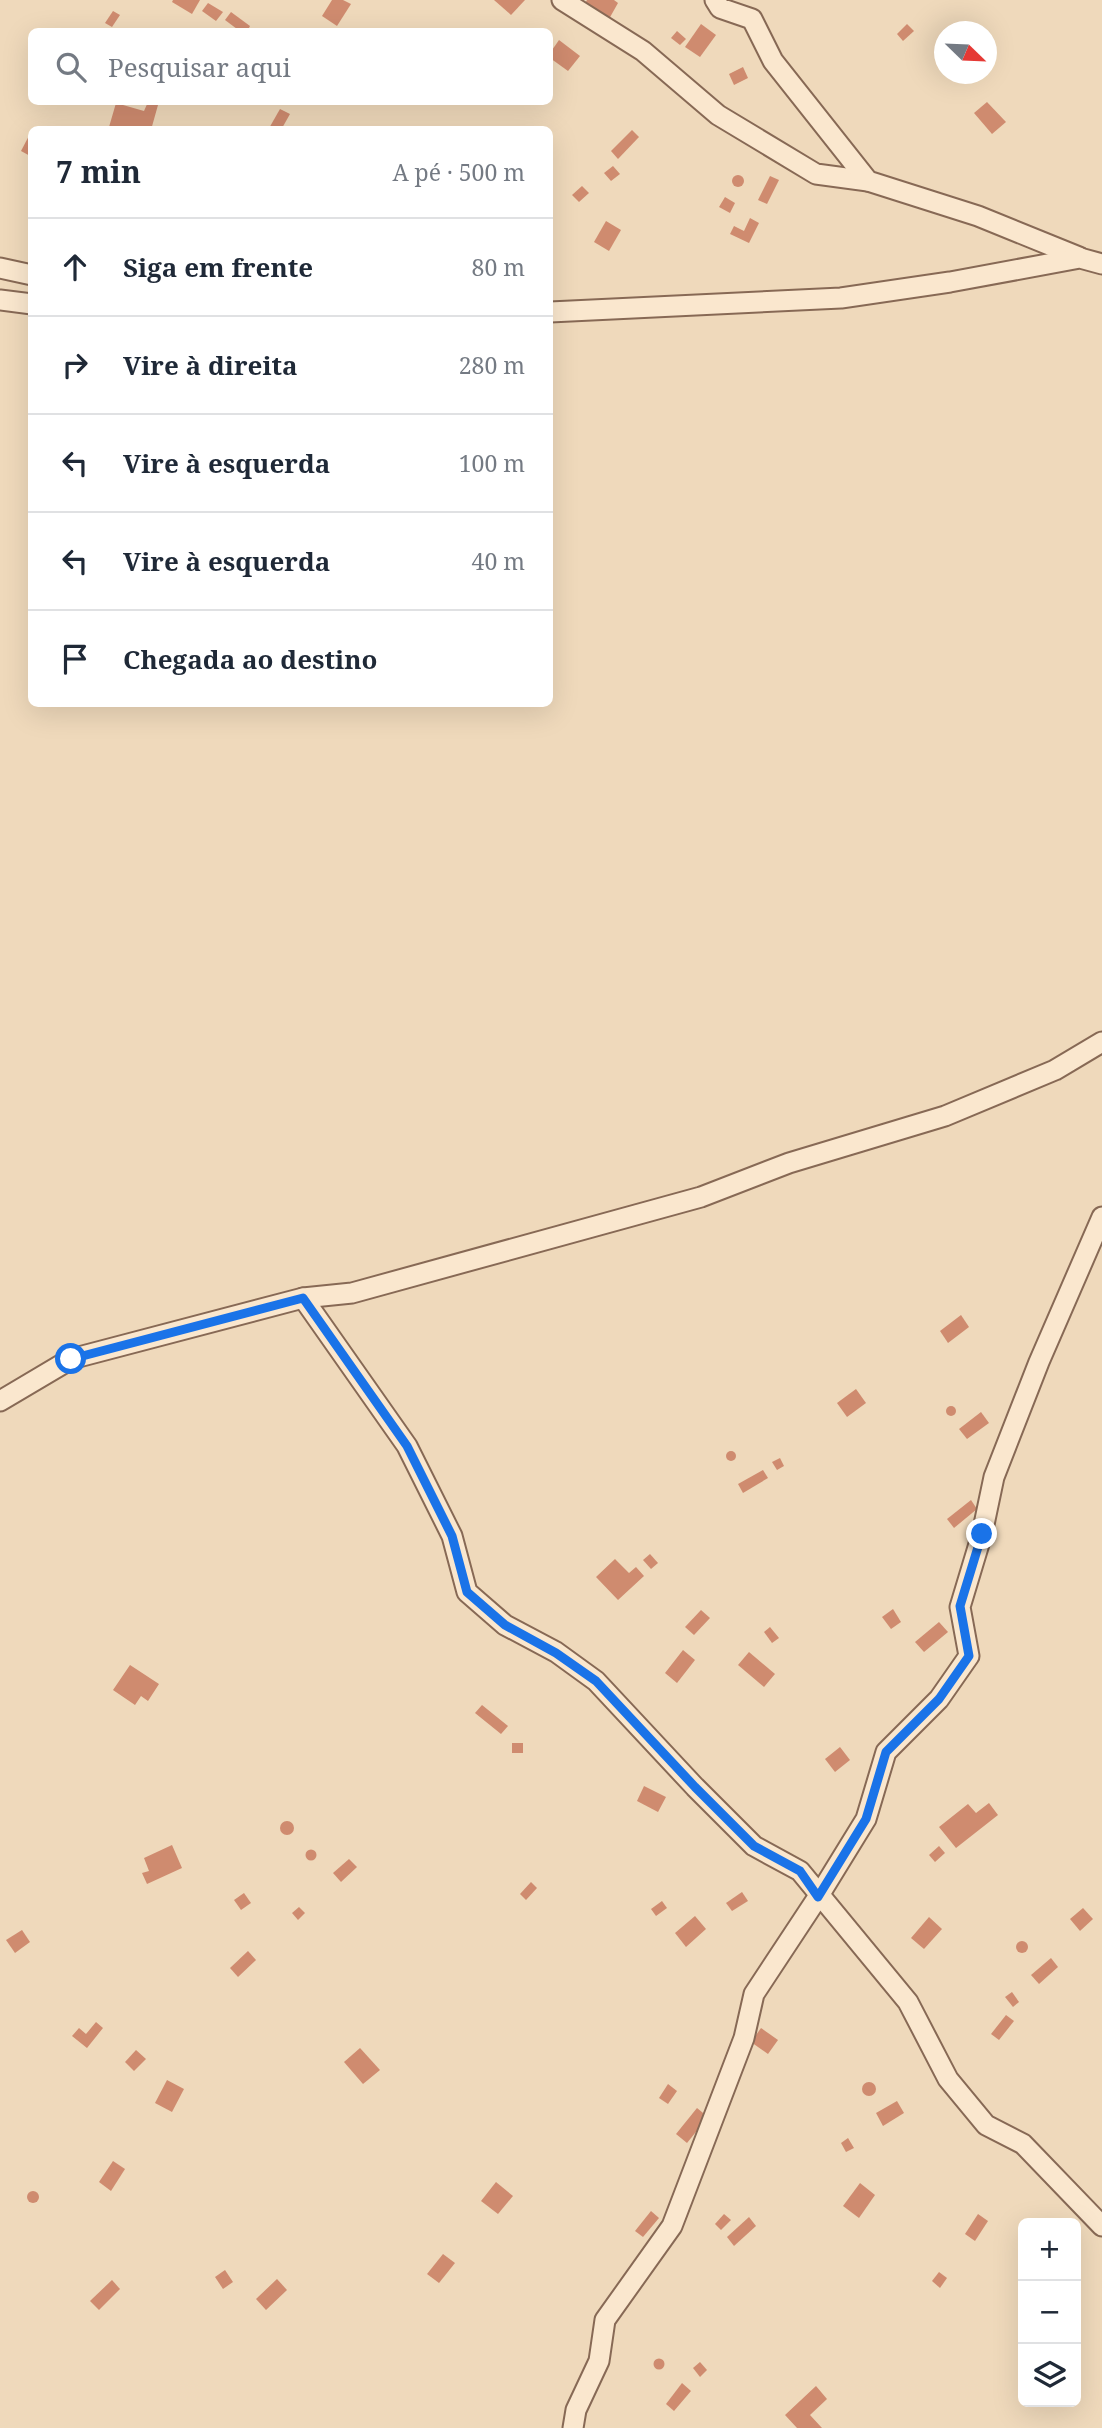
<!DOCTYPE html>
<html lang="pt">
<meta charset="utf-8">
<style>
:root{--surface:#fff;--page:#f6f6f7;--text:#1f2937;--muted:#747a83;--line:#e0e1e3}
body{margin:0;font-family:"Noto Serif",serif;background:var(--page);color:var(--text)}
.controls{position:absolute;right:21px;bottom:21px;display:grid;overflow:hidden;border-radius:10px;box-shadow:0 7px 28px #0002}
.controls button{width:63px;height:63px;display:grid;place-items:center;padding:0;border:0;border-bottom:2px solid var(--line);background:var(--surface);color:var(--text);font:35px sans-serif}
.compass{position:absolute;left:934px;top:21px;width:63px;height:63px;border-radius:50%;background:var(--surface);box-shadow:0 7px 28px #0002;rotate:113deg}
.stop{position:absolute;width:21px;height:21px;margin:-16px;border:5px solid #1a73e8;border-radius:50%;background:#fff}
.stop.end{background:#1a73e8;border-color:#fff;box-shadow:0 2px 7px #0008}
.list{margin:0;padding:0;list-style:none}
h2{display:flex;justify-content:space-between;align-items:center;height:91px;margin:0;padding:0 28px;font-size:30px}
h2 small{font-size:23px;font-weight:400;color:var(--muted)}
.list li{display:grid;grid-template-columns:46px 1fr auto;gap:21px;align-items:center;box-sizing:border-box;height:98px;padding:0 28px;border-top:2px solid var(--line)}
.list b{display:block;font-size:26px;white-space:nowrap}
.list em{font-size:23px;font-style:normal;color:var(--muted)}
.icon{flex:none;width:38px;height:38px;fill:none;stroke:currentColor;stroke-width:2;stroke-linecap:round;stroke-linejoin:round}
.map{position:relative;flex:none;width:1102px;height:2428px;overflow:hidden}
.search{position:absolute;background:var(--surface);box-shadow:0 7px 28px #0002;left:28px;top:28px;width:525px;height:77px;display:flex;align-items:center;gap:18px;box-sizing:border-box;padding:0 24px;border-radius:10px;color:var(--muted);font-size:26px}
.panel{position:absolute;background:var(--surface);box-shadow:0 7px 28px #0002;left:28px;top:126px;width:525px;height:581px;border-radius:10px}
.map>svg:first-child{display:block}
.building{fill:#cf8b6f}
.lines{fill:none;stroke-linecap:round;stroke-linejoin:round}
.minor-casing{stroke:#876955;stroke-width:23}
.minor{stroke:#fae7ce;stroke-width:19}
.route{stroke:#1a73e8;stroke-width:9}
</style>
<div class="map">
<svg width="1102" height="2428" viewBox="0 0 1102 2428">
<rect width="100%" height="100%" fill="#efd9bb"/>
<g class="building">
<polygon points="173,0 200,0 192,14 172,2"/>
<polygon points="332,0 343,0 351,4 337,26 322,16"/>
<polygon points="494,0 525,0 511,15"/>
<polygon points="587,0 614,0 618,3 609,19 584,5"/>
<polygon points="208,3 223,12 216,21 202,11"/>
<polygon points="113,11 120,15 112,27 105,23"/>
<polygon points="231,12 250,26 247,32 241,32 225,20"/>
<polygon points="701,24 716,35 700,57 685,47"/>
<polygon points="907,24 914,31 903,41 897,34"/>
<polygon points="677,31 686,39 680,45 671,38"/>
<polygon points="559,40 580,56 568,71 550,58 550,53"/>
<polygon points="743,67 748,78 734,85 729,74"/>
<polygon points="148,102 158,105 151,130 119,130 109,127 116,103 144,111"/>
<polygon points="987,102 1006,122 992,134 974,113"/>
<polygon points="280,109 290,114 281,130 268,130"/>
<polygon points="32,130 32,157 21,151"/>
<polygon points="632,130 639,137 618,159 611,151"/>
<polygon points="613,166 620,174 611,181 604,173"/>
<circle cx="738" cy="181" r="6"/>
<polygon points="770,176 779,180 767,204 758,200"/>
<polygon points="582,186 589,193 579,202 572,195"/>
<polygon points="725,197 735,203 730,213 719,207"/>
<polygon points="750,218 759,223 749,243 730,234 734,226 744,231"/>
<polygon points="606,221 621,230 609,251 594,242"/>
<polygon points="961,1315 969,1327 948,1343 940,1331"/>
<polygon points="856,1389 866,1403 847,1417 837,1403"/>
<circle cx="951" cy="1411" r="5"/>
<polygon points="981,1412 989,1423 967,1439 959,1429"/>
<circle cx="731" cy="1456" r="5"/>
<polygon points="780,1458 784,1466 777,1470 772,1462"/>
<polygon points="763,1470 768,1478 743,1493 738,1484"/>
<polygon points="971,1500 977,1509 954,1528 947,1519"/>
<polygon points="650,1554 658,1563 651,1569 643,1560"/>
<polygon points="615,1559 629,1573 636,1567 644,1576 618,1600 596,1577"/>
<polygon points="893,1609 901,1622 891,1629 882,1617"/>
<polygon points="701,1610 710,1618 694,1635 685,1627"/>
<polygon points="939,1622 948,1632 924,1652 915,1642"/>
<polygon points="770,1627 779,1638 772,1643 764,1632"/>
<polygon points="683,1650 695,1660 677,1683 665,1673"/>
<polygon points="749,1652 775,1674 764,1687 738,1665"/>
<polygon points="130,1665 159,1684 148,1701 141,1696 135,1705 113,1690"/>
<polygon points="482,1705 508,1726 501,1734 475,1713"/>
<rect x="512" y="1743" width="11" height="10"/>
<polygon points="840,1747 850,1760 835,1772 825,1759"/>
<polygon points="644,1786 666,1797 658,1812 637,1801"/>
<polygon points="989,1803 998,1815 956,1848 939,1827 968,1804 976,1813"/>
<circle cx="287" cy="1828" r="7"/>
<polygon points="172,1845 182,1868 147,1884 142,1873 149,1871 144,1858"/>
<polygon points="939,1846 945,1853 935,1862 929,1855"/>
<circle cx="311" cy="1855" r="5.5"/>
<polygon points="349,1859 357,1867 341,1882 333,1873"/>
<polygon points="531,1882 537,1888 526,1900 520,1894"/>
<polygon points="742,1892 748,1901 732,1911 726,1903"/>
<polygon points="244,1893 251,1903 241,1910 234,1900"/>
<polygon points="662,1901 667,1908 656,1916 651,1909"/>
<polygon points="299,1907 305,1913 298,1920 292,1913"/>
<polygon points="1083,1908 1093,1919 1080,1931 1070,1919"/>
<polygon points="695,1916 706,1929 686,1947 675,1933"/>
<polygon points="929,1917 942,1929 924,1949 911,1938"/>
<polygon points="22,1930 30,1942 15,1953 6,1940"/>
<circle cx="1022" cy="1947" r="6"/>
<polygon points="248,1951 256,1960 238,1977 230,1968"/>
<polygon points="1051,1958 1058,1967 1039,1984 1031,1975"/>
<polygon points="1012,1992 1019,2002 1013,2007 1005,1997"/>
<polygon points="1006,2015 1014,2021 999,2040 991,2034"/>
<polygon points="96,2022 103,2028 87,2048 72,2036 79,2028 86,2034"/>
<polygon points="761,2028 778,2040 768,2054 751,2042"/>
<polygon points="360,2048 380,2070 363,2084 344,2062"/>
<polygon points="136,2050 146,2059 134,2071 125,2062"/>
<polygon points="167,2080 184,2089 172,2112 155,2103"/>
<circle cx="869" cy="2089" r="7"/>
<polygon points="668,2084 677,2091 668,2104 659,2098"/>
<polygon points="897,2101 904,2113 883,2126 876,2113"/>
<polygon points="697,2108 708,2117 687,2143 676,2134"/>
<polygon points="848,2138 854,2148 846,2152 841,2143"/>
<polygon points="113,2161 125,2169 111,2191 99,2182"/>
<polygon points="496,2182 513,2196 498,2214 481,2201"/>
<polygon points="860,2183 875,2195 859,2218 843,2206"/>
<circle cx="33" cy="2197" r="6"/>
<polygon points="651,2211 659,2218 643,2237 635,2231"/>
<polygon points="724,2214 731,2220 721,2230 715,2224"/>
<polygon points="978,2214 988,2221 975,2241 965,2234"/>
<polygon points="749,2217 756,2226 734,2246 727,2237"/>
<polygon points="443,2254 455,2263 439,2283 427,2274"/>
<polygon points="225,2270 233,2282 223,2289 215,2277"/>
<polygon points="939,2272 947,2278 940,2288 932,2281"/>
<polygon points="277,2279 287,2290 266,2310 256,2299"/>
<polygon points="112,2280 120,2289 99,2310 90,2301"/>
<circle cx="659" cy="2364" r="5.5"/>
<polygon points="700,2362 707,2370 700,2377 693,2368"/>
<polygon points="682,2383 691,2391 674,2411 666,2404"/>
<polygon points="816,2386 827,2399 810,2415 822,2428 797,2428 785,2415"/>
</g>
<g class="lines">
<defs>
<g id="minor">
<polyline points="562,0 643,51 718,115 816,174 868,181"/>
<polyline points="715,0 720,8 752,19 773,61 868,181 978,216 1079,257"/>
<polyline points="0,268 32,275"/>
<polyline points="0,300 32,304"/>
<polyline points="550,312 841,298 950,282 1080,258 1102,264"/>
<polyline points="303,1298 407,1446 452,1536 467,1592 505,1625 556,1652 596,1681 695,1787 754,1846 800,1871 908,2002 948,2079 986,2125 1023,2144 1102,2226"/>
<polyline points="0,1401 71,1359 303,1298 352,1293 701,1197 789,1163 945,1116 1055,1070 1102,1042"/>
<polyline points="573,2428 576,2410 599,2361 605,2320 672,2226 744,2038 754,1994 818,1897 866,1819 886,1752 939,1699 969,1656 960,1607 982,1534 994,1477 1039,1362 1102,1217"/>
</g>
</defs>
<use href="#minor" class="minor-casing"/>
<use href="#minor" class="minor"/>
</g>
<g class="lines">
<polyline class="route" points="71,1359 303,1298 407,1446 452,1536 467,1592 505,1625 556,1653 596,1681 695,1787 754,1846 800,1871 818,1897 866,1819 886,1752 939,1699 969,1656 960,1606 982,1534"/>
</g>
</svg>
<div class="controls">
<button>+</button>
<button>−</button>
<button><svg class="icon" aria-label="layers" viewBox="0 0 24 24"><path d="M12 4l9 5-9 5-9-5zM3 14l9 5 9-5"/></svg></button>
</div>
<svg class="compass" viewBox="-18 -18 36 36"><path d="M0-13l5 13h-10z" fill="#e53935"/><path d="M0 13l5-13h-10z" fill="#747a83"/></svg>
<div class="stop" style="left:71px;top:1359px"></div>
<div class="stop end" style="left:982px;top:1534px"></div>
<div class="search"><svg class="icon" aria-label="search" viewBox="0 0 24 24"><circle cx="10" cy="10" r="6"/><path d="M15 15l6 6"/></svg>Pesquisar aqui</div>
<section class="panel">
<h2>7 min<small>A pé · 500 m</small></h2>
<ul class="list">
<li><svg class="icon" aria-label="ahead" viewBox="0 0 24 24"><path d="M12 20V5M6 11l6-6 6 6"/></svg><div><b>Siga em frente</b></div><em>80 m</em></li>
<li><svg class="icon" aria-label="right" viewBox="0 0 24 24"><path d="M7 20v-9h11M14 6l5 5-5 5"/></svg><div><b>Vire à direita</b></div><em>280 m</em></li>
<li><svg class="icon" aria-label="left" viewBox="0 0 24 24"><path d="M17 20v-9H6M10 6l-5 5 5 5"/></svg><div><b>Vire à esquerda</b></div><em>100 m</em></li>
<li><svg class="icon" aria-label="left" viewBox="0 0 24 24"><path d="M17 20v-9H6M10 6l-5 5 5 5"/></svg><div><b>Vire à esquerda</b></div><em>40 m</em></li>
<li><svg class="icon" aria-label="arrive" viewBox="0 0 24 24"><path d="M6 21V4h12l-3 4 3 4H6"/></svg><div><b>Chegada ao destino</b></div></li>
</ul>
</section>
</div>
